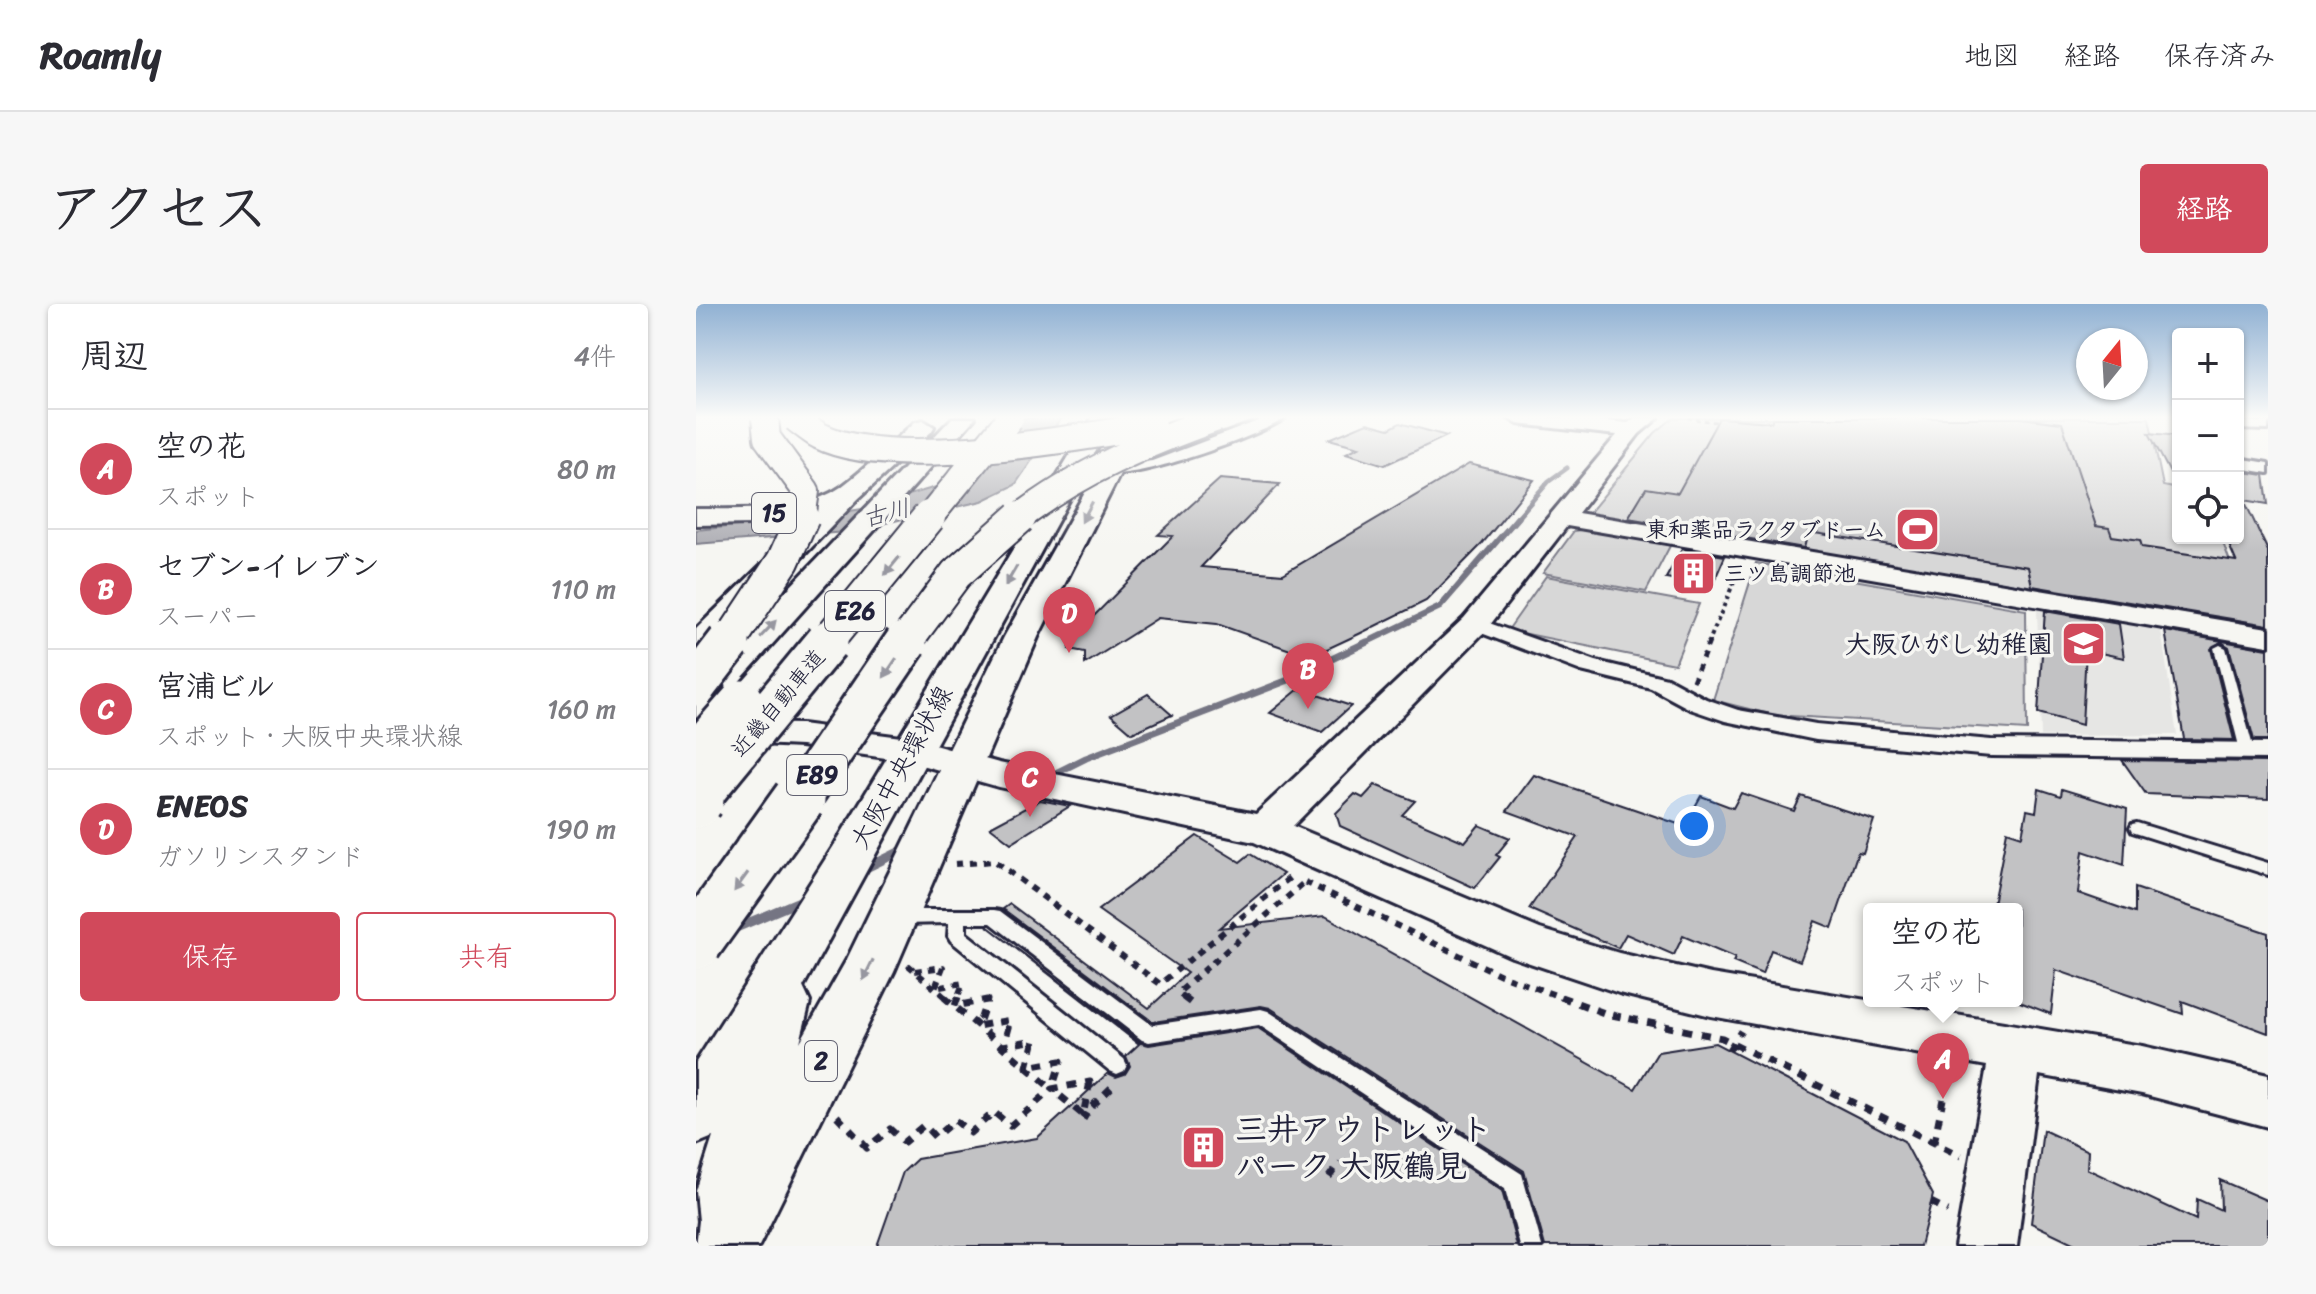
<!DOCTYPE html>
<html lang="ja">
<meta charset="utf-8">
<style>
:root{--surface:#fff;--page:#f7f7f7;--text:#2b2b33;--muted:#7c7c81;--line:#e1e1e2;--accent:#d1495b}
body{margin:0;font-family:Sriracha,"Klee One",sans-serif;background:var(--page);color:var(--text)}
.controls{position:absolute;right:24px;top:24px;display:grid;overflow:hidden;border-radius:8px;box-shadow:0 2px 6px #0004}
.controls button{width:72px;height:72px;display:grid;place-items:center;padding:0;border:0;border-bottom:2px solid var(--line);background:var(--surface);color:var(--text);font:40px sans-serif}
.compass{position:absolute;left:1380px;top:24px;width:72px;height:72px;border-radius:50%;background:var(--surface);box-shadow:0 2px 6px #0004;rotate:18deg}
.you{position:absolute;left:998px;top:522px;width:28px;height:28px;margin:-20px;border:6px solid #fff;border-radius:50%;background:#1a73e8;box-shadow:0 0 0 12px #1a73e833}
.badge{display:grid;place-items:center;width:52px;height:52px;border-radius:50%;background:var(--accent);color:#fff;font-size:26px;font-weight:700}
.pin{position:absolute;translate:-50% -66px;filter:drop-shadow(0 2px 4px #0008)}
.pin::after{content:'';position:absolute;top:42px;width:28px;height:24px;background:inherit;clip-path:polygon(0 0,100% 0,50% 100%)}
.popup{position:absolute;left:1167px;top:599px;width:160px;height:104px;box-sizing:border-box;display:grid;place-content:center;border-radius:8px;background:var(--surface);filter:drop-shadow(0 2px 6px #0005);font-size:26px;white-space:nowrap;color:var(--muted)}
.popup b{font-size:30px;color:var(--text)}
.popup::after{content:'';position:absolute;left:50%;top:100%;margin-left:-16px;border:16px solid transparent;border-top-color:var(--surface)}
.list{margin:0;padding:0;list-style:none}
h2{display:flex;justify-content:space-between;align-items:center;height:104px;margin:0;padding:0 32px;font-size:34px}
h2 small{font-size:26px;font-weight:400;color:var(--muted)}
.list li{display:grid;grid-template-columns:52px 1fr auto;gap:24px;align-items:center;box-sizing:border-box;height:120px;padding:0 32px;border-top:2px solid var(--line)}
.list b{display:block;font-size:30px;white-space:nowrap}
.list p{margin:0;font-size:26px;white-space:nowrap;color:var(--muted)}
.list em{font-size:26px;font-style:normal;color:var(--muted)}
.actions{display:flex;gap:16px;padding:24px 32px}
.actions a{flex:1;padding:18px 0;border:2px solid var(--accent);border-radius:8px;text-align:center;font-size:28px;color:var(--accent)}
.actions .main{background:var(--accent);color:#fff}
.icon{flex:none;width:44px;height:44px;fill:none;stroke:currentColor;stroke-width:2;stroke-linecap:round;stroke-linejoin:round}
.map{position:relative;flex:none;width:1572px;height:942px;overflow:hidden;border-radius:8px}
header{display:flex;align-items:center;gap:48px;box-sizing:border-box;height:112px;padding:0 40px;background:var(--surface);border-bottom:2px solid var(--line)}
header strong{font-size:38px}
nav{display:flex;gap:44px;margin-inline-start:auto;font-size:28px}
.intro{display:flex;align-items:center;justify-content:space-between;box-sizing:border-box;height:192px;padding:0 48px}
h1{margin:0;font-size:56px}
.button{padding:20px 36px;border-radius:8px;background:var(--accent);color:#fff;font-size:28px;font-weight:700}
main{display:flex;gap:48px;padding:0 48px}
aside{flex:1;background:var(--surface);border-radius:8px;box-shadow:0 2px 6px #0004}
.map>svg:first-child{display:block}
.built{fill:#e6e6e4}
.green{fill:#d7d7d7;stroke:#7c7c89;stroke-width:2}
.water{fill:#adadb3;stroke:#757583;stroke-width:2}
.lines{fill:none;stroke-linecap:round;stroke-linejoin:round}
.stream-far3{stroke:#757583;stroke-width:5}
.stream-far2{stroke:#757583;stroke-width:6}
.stream-far1{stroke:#757583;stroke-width:7}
.stream{stroke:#757583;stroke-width:9}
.building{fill:#c2c2c4;stroke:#22223b;stroke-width:2}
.lane-casing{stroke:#22223b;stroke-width:6}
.street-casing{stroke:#22223b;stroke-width:6}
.secondary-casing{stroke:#22223b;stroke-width:6}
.primary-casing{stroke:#22223b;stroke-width:6}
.path-far4{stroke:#22223b;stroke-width:3;stroke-dasharray:4 4;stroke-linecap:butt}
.path-far3{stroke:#22223b;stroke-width:4;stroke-dasharray:4 4;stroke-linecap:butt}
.path-far2{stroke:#22223b;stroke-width:5;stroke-dasharray:6 6;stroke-linecap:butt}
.path-far1{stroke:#22223b;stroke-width:6;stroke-dasharray:7 7;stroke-linecap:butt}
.path{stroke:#22223b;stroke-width:7;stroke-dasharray:9 9;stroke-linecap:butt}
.lane{fill:#f6f6f2;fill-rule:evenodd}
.street{fill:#f6f6f2;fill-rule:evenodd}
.secondary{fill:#f6f6f2;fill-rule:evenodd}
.primary{fill:#f6f6f2;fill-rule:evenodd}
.highway-bridge-far3-casing{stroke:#22223b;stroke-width:30;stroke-linecap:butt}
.highway-bridge-far2-casing{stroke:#22223b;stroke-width:36;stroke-linecap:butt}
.highway-bridge-far1-casing{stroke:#22223b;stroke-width:47;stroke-linecap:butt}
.highway-bridge-casing{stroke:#22223b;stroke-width:57;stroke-linecap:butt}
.highway-bridge-far3{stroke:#f6f6f2;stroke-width:26}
.highway-bridge-far2{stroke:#f6f6f2;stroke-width:32}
.highway-bridge-far1{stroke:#f6f6f2;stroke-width:41}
.highway-bridge{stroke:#f6f6f2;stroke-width:51}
.oneway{fill:#9797a0}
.labels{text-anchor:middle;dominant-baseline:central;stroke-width:7;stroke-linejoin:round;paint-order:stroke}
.far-poi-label{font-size:22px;font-weight:bold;fill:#22223b;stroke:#f6f6f2;text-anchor:end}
.far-street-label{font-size:22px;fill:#22223b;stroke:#f6f6f2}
.shield{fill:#f6f6f2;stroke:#626272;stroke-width:2}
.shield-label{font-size:24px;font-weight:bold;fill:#22223b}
.far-water-label{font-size:24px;font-style:italic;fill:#535365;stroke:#f6f6f2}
.poi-label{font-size:26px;font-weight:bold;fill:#22223b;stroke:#f6f6f2;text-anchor:end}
.street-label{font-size:26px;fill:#22223b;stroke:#f6f6f2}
.near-poi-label{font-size:32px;font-weight:bold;fill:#22223b;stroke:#f6f6f2;text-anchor:start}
</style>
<header>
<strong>Roamly</strong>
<nav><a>地図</a><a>経路</a><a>保存済み</a></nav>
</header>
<div class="intro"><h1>アクセス</h1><a class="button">経路</a></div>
<main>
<aside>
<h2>周辺<small>4件</small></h2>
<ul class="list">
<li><span class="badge">A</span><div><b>空の花</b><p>スポット</p></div><em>80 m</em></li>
<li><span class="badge">B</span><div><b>セブン-イレブン</b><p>スーパー</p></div><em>110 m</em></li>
<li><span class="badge">C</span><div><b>宮浦ビル</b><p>スポット · 大阪中央環状線</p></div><em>160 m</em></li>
<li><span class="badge">D</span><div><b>ENEOS</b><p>ガソリンスタンド</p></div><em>190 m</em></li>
</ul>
<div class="actions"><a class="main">保存</a><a>共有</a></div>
</aside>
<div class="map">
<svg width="1572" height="942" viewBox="0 0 1572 942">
<rect width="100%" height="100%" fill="#f6f6f2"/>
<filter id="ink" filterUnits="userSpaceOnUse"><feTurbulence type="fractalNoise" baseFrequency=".0125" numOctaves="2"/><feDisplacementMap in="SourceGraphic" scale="16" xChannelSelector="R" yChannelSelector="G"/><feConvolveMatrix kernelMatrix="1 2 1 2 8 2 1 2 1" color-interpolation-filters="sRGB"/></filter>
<g filter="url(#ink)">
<polygon class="built" points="1341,305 1465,326 1481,431 1345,432"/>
<g class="green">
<polygon points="977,114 1453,114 1467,182 1482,185 1482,234 1525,234 1560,325 903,215 894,208 959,129"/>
<polygon points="891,225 975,240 950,288 847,269 878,227"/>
<polygon points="1060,259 1330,306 1331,426 1077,411 1017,396"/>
<polygon points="850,272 1003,300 979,360 812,326"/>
</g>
<polygon class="water" points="327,114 365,114 319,181 286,197 150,228 0,240 0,226 92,217 166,205 277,172 285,169"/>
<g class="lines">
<polyline class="stream-far3" points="820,215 853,177 871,164"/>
<polyline class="stream-far2" points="667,340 744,303 822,213"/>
<polyline class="stream-far1" points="350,474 390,454 590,377 671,338"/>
<g class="stream">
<polyline points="162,568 211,544"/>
<polyline points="35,626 111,594"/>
</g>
</g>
<g class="building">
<polygon points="1023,114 1075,118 1077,114 1325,114 1366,119 1400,222 1413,224 1416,232 1444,236 1446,243 1540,257 1530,234 1542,234 1542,167 1568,171 1572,200 1548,196 1572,247 1572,321 1336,282 1332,263 1112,228 1108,244 932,214 950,184 982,189"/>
<polygon points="671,119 693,125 704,119 751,132 689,161 650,149 663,143 633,135"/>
<polygon points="1453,129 1482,132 1482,184"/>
<polygon points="773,160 838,176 786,240 730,297 663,330 614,353 521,320 462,314 389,360 389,348 373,345 379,331 477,232 462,231 524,175 584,180 505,263 587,270"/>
<polygon points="986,245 1029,252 1016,282 970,274"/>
<polygon points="1349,307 1423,320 1428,354 1390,346 1386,421 1342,409"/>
<polygon points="1469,327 1572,345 1572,436 1558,436 1533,343 1525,338 1515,345 1538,436 1488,435"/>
<polygon points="603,385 655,402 626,428 574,409"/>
<polygon points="452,390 476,411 436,429 415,411"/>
<polygon points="1426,456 1572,458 1572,495 1450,490"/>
<polygon points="838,471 988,522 1005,492 1037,504 1045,489 1098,507 1105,492 1178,516 1167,549 1162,548 1136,624 1119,617 1104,657 1075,646 1066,670 1037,658 1039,654 987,632 978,651 930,630 922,644 833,605 882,533 811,507"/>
<polygon points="679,481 719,497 706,511 769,538 783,521 814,534 800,551 804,553 779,584 644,522 640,509 659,490 667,494"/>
<polygon points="1343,485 1365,492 1366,485 1431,505 1428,561 1387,547 1382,589 1439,609 1439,584 1572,629 1572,729 1486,697 1487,710 1360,666 1355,710 1321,697 1321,605 1296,605 1311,527 1326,532 1331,506 1340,508"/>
<polygon points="344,496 374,502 315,539 294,523"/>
<polygon points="501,532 544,558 554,550 587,570 523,624 629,612 939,785 962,748 1019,739 1208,837 1237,891 1224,942 849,942 828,867 574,704 565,702 457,718 307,605 314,600 453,704 491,669 402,606"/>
<polygon points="291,622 445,739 453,741 562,724 806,887 821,942 181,942 207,868 221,855 341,834 412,769 420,773 429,770 434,762 430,752 443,740"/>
<polygon points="1347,826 1392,847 1391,865 1500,916 1501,895 1525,906 1524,876 1572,897 1572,942 1383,942 1335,919"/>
</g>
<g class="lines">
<defs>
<g id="lane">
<polygon points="1524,341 1530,344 1558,446 1556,449 1546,449 1544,446 1518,344"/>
<polygon points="1441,519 1572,559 1572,571 1436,528 1434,524 1436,520"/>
<polygon points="205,606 298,606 304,607 456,721 565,705 572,707 826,870 846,942 824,942 809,885 563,721 453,738 446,736 295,619 270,619 270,629 428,755 431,761 428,767 421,770 414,767 255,637 252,632 253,619 205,620 199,618 197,613 199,608"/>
</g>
<g id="street">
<path d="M 570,114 L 589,114 C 569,130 424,183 405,167 L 413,162 L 456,157 Z"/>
<polygon points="1542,117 1572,118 1572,126 1542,125"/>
<polygon points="1542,154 1572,159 1572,169 1542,164"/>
<polygon points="779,314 900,357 971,374 1010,395 1042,406 1120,420 1295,436 1572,439 1572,455 1295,452 1120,436 1029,417 994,405 955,384 885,367 772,324 769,320"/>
</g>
<polygon id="secondary" points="812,114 879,114 932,119 939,114 962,114 943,130 882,209 1572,324 1572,342 871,222 790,326 597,522 844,625 923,649 1015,670 1446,742 1572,771 1572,823 1446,790 1343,771 1321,942 1259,942 1291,762 1015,712 923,689 816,653 558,538 303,483 211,457 105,442 17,438 12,430 17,422 30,419 105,420 213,434 303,459 560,510 768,314 921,131 822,120"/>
<g id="primary">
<polygon points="256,114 279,114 13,411 0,414 0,381"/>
<polygon points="396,114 418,114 107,683 114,698 104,738 151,655 308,333 424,126 427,121 443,121 446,126 342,333 198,668 63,942 0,942 3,917 0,887 17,833 0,840 0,758 139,540"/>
<path d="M 227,116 L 238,123 L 235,128 L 162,195 L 12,351 L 0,354 L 0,325 L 116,211 L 57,220 L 0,221 L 0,205 C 44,205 107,209 145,183 C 171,164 195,139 219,118 Z"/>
</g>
</defs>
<use href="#lane" class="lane-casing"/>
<use href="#street" class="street-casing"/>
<use href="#secondary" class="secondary-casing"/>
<use href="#primary" class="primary-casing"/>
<polyline class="path-far4" points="992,114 1021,118"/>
<polyline class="path-far3" points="1012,340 1045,261"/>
<polyline class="path-far2" points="997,377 1013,338"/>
<g class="path-far1">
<polyline points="259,560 299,557 464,680 597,571"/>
<polyline points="609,578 805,671 870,695"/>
<polyline points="212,661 251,695"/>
<polyline points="219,667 247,663 239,684 267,679 261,695"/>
<polyline points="490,695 482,689 611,576"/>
</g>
<g class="path">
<polyline points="248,693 356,785"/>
<polyline points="262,693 259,702 291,696 282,722 314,716 307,742 338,736 331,763 365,757 356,785"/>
<polyline points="487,693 500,703"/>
<polyline points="865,693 911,710 1026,734 1265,852"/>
<polyline points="1033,746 1045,727"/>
<polygon points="394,778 387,811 356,785"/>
<polyline points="141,812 171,844 194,825 208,838 228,821 239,833 259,816 274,829 298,808 314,822 356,785"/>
<polyline points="392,814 387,811 419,780"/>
<polyline points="1238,839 1247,795"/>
<polyline points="633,873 644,858"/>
<polyline points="1235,898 1252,907"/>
</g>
<use href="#lane" class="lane"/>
<use href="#street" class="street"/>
<use href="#secondary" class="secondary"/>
<use href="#primary" class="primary"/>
<defs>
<g id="highway-bridge-far3">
<polyline points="69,114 71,134 110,187 106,215"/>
<path d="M 99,114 C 107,120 115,127 124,132 C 193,167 380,135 457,121"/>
<polyline points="232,215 314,114"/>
<path d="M 322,215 C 381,169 451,139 521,114"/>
</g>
<g id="highway-bridge-far2">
<polyline points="32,340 87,257 107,213"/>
<polyline points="129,340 233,213"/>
<polyline points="208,340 260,270 324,213"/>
</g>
<g id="highway-bridge-far1">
<polyline points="0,381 33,338"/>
<polyline points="0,450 46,397"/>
<polyline points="0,497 131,338"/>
<polyline points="102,497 210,338"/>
</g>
<g id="highway-bridge">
<polyline points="0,498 2,495"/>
<polyline points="0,639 103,495"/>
</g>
</defs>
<use href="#highway-bridge-far3" class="highway-bridge-far3-casing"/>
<use href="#highway-bridge-far2" class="highway-bridge-far2-casing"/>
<use href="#highway-bridge-far1" class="highway-bridge-far1-casing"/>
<use href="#highway-bridge" class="highway-bridge-casing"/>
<use href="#highway-bridge-far3" class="highway-bridge-far3"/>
<use href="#highway-bridge-far2" class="highway-bridge-far2"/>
<use href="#highway-bridge-far1" class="highway-bridge-far1"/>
<use href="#highway-bridge" class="highway-bridge"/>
</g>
<defs><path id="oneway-solid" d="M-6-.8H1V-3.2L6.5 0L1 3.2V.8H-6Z" transform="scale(2)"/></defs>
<g class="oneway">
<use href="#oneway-solid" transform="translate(391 208) rotate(118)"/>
<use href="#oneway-solid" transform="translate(196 262) rotate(129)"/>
<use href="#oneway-solid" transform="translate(315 272) rotate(120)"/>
<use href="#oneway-solid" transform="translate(72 325) rotate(-47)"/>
<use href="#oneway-solid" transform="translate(194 364) rotate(124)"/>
<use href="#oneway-solid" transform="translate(45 578) rotate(126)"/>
<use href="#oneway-solid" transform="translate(172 666) rotate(116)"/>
</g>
</g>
<linearGradient id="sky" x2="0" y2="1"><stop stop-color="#90b1d3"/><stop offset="0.46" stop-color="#fbfbf9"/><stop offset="1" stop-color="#fbfbf9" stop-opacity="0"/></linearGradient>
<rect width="1572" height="246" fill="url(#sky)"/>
<defs>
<symbol id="stadium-square" viewBox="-11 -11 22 22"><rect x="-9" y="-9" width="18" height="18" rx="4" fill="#d1495b" stroke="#f6f6f2"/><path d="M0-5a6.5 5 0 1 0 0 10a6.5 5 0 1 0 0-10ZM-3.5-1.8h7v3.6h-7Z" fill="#fff"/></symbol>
<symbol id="building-square" viewBox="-11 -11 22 22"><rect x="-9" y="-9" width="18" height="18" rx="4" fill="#d1495b" stroke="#f6f6f2"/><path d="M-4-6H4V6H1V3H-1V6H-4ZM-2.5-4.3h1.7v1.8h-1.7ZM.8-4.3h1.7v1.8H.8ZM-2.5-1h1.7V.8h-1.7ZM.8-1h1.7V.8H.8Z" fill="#fff"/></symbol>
<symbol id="school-square" viewBox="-11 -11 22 22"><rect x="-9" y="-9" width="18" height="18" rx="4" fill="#d1495b" stroke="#f6f6f2"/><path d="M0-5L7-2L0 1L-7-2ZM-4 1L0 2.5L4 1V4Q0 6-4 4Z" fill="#fff"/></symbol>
</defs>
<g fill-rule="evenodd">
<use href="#stadium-square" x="1196" y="200" width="51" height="51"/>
<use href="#building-square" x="972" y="244" width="51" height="51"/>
<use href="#school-square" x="1362" y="314" width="51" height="51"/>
<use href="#building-square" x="482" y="818" width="51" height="51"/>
</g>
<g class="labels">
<g class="far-poi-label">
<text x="1190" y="225">東和薬品ラクタブドーム</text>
<text x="1028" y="269" text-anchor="start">三ツ島調節池</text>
</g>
<g class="far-street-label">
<text transform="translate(82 399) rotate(-50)">近畿自動車道</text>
</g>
<g class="shield">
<rect x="56" y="189" width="44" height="40" rx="6"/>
<rect x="129" y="287" width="60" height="40" rx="6"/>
<rect x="91" y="451" width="60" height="40" rx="6"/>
<rect x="109" y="737" width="32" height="40" rx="6"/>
</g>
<g class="shield-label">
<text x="78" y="209">15</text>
<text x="159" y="307">E26</text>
<text x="121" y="471">E89</text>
<text x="125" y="757">2</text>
</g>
<g class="far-water-label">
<text transform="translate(190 209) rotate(-14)">古川</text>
</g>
<g class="poi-label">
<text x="1357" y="340">大阪ひがし幼稚園</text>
</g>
<g class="street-label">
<text transform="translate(205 463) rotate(-61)">大阪中央環状線</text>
</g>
<g class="near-poi-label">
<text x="539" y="825">三井アウトレット<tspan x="539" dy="37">パーク 大阪鶴見</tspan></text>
</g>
</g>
</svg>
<div class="controls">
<button>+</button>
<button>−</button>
<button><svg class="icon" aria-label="locate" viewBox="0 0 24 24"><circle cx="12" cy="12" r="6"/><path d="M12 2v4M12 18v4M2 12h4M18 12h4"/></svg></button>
</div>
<svg class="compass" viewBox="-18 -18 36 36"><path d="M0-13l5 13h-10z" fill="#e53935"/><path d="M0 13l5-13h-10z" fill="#7c7c81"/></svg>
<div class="you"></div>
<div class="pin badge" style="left:1247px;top:795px">A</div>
<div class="popup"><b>空の花</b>スポット</div>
<div class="pin badge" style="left:612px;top:405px">B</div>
<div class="pin badge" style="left:334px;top:513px">C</div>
<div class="pin badge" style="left:373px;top:349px">D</div>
</div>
</main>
